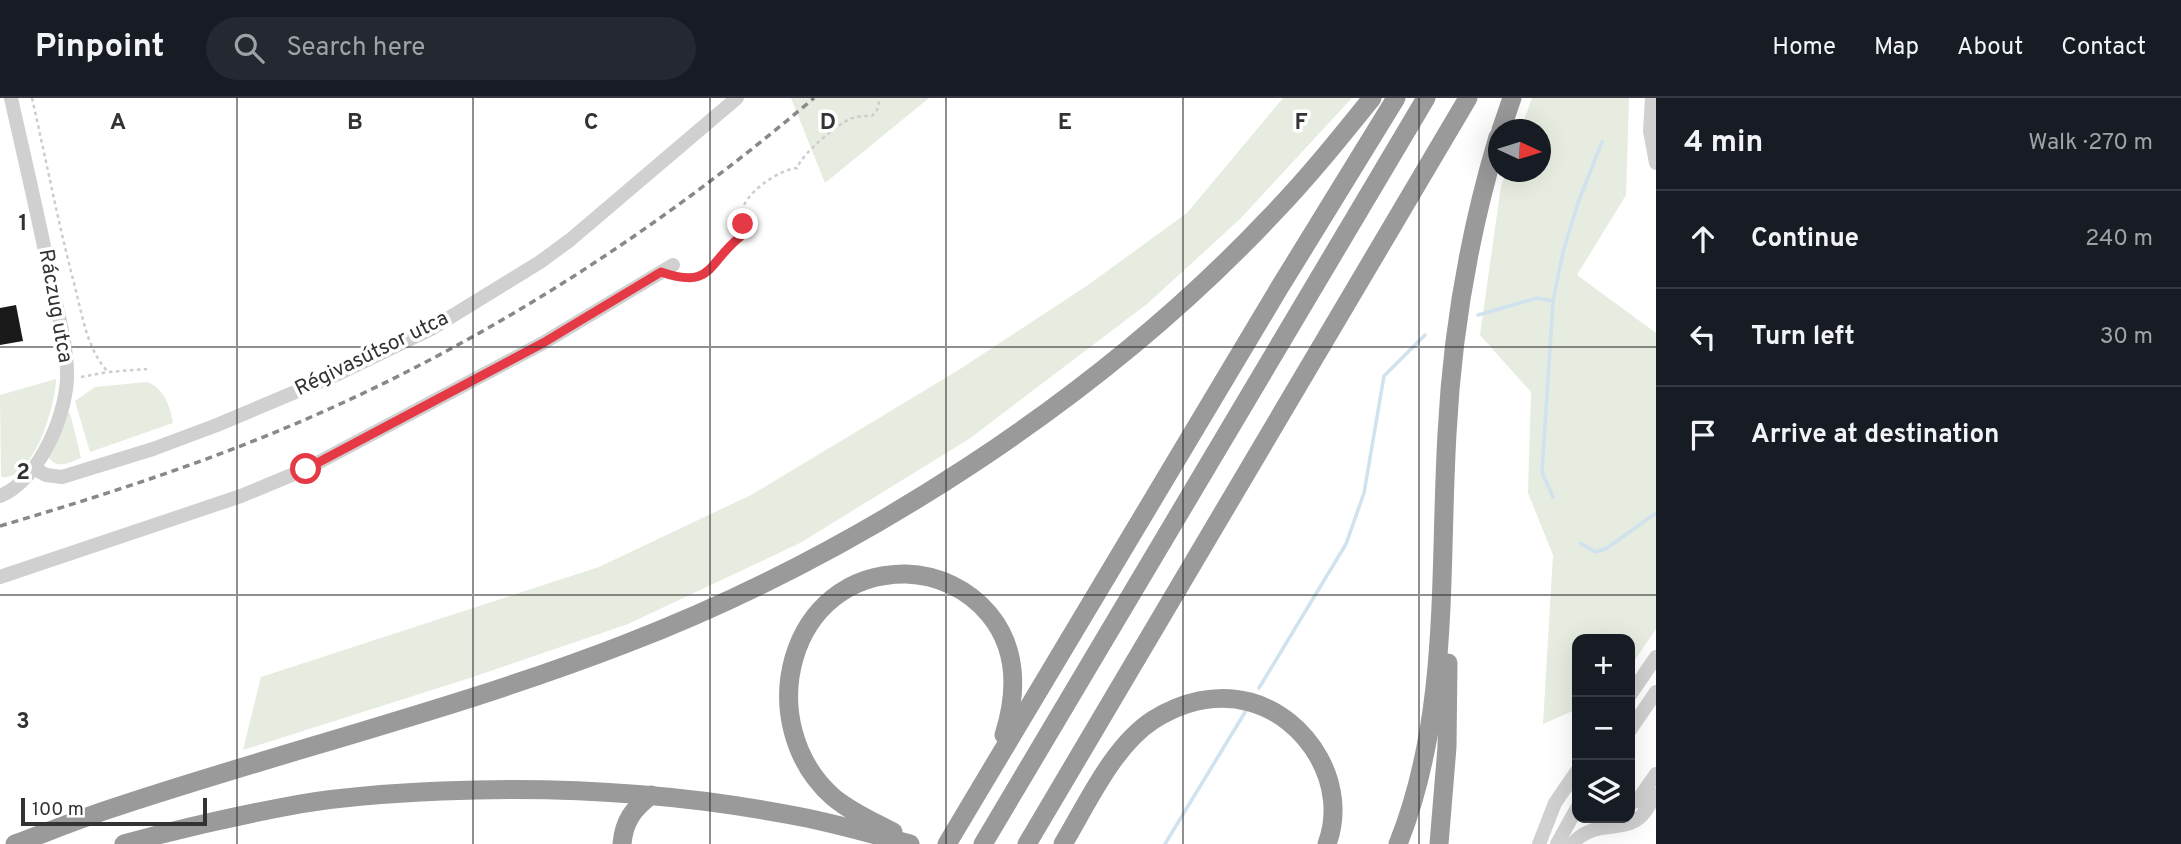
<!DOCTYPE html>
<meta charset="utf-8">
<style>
:root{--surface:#171b24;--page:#242831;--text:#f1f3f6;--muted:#9ea1a6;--line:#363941}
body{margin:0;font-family:Overpass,sans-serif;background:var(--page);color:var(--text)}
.controls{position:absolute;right:21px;bottom:21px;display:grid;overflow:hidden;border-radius:14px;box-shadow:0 7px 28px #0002}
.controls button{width:63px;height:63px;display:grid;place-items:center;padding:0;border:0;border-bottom:2px solid var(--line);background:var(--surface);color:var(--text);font:35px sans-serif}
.compass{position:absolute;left:1488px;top:21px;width:63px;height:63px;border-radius:50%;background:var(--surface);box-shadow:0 7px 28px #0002;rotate:94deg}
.scale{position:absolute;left:21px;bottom:18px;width:186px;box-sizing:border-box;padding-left:7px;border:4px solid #333;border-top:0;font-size:19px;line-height:24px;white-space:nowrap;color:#333;-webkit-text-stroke:5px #fff;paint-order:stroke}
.stop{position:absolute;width:21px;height:21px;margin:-16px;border:5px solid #e63946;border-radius:50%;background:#fff}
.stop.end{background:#e63946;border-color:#fff;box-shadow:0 2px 7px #0008}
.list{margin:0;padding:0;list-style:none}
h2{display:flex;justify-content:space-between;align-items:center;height:91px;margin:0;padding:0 28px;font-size:30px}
h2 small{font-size:23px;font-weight:400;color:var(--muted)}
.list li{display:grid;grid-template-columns:46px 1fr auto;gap:21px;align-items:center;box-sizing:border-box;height:98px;padding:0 28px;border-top:2px solid var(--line)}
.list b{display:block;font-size:26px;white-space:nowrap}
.list em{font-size:23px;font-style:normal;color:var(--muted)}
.icon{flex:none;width:38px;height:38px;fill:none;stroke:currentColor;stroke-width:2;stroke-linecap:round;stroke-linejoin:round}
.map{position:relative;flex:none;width:1656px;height:746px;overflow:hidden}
header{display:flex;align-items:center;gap:42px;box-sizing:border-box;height:98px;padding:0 35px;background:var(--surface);border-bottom:2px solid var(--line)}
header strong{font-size:33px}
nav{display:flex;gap:38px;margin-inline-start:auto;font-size:24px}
.search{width:490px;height:63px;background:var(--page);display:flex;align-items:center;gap:18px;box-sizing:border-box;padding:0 24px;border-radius:38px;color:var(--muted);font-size:26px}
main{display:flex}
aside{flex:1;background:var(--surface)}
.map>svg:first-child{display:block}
.green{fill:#e6ecdf}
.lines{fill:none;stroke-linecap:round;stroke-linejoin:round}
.stream{stroke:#cfe2ee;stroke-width:3.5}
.building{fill:#1a1a1a}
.path{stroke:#cdcdcd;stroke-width:2.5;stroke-dasharray:3.5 3.5;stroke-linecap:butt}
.minor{stroke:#d0d0d0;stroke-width:14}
.highway{stroke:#9a9a9a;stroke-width:19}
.rail{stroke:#888;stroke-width:3.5;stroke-dasharray:7 5;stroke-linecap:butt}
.route{stroke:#e63946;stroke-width:9}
.grid{fill:none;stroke:#333;stroke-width:2;stroke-opacity:0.55}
.labels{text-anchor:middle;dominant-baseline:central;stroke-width:7;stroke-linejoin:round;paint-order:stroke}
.street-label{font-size:21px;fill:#333;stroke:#fff}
.grid-label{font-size:23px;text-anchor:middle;font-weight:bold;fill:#333;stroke:#fff;stroke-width:7;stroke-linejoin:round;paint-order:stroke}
</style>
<header>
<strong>Pinpoint</strong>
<div class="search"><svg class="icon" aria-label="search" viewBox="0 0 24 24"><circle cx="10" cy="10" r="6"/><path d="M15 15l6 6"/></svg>Search here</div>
<nav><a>Home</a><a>Map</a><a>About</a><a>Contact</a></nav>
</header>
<main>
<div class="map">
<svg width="1656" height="746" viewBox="0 0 1656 746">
<rect width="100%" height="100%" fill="#fff"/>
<g class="green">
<polygon points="791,0 929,0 825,85"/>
<polygon points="1283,0 1352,0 1240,121 1147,206 969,341 800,445 628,526 473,579 243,652 261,579 599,469 751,397 957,273 1088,187 1187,115"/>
<polygon points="1532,0 1629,0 1626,97 1577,177 1656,235 1656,531 1630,569 1630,541 1577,541 1577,611 1543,626 1553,457 1528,395 1531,294 1480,237 1501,88 1506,74 1540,74 1540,32 1521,31"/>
<path d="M 56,281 C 56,306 33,384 1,379 L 0,297 Z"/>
<path d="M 147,284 C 164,290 170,308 173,325 L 90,354 L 75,303 L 95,289 Z"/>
<path d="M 65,315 L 70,315 L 81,360 C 70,364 58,372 49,360 L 49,354 Z"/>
</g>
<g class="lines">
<g class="stream">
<polyline points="1478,217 1537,200 1553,203"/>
<polyline points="1553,399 1542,374 1553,203 1563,154 1578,105 1602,44"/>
<polyline points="1580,445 1596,454 1607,450 1656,415"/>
<polyline points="1259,590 1346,446 1364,395 1384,278 1425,237"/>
<polyline points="1165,746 1247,611"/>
</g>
</g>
<polygon class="building" points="16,207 23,243 0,247 0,210"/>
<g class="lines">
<g class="path">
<path d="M 32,0 C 46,62 58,124 74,185 C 82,215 86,250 108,274 L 147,271"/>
<path d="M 677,180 C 709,186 720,155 740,139 C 742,131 740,123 741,116 C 744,95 778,72 797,70 C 802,56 835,28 850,21 C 857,18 864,18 872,18 L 877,12 L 880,0"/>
<polyline points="81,279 108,274"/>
</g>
<g class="minor">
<polyline points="1652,0 1650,33 1656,65"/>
<polyline points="35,371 46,377 62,379 153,351 217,327 338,276 431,231 540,164 570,142 737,0"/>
<path d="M 0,398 C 40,382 69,313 67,272 C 66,244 58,215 52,188 C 40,125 25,63 11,0"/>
<polyline points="0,479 241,398 306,371 543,245 673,167"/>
<polyline points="1630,597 1656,559"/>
<polyline points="1630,632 1656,594"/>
<polyline points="1630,705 1637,703 1656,676"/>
<polyline points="1539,746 1555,705 1577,673"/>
<polyline points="1557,746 1577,710"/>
<path d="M 1572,746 C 1594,721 1620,735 1639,720 C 1646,715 1651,703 1656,697"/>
</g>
<g class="highway">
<polyline points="1501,32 1512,0"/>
<path d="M 893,734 C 872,723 851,714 833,699 C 751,626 787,475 906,476 C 938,477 968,491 989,516 C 1018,551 1017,596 1004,637"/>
<path d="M 15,746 C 50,733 84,719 119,708 C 288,652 460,610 625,546 C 857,457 1098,301 1269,120 C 1306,82 1339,41 1372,0"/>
<path d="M 124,746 C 182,730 240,717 300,706 C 347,698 395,695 442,693 C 559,688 676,695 791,717 C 831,724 871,736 910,746"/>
<path d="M 622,746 C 624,723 633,711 651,697"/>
<polyline points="947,746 1278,192 1396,0"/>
<polyline points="983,746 1426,0"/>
<polyline points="1027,746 1468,0"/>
<path d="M 1063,746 C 1087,706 1113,648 1153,622 C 1182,604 1216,595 1250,604 C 1308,620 1349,687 1327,746"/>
<path d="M 1398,746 C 1450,617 1439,473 1447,336 C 1452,235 1469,136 1498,39"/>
<polyline points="1439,746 1447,649 1448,565"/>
</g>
<path class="rail" d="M 0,428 C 112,395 223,359 329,311 C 505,232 668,124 814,0"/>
</g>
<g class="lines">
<path class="route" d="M 306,371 L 543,245 L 661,174 C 713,192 707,165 740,139 L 743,126"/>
</g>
<path class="grid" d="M 237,0 L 237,746M 473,0 L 473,746M 710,0 L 710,746M 946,0 L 946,746M 1183,0 L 1183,746M 1419,0 L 1419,746M 0,249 L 1656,249M 0,497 L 1656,497"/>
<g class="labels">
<g class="street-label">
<text transform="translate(55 208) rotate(80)">Ráczug utca</text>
<text transform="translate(372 256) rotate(-26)">Régivasútsor utca</text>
</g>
</g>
<g class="grid-label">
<text x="118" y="31">A</text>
<text x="355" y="31">B</text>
<text x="591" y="31">C</text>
<text x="828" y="31">D</text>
<text x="1065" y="31">E</text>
<text x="1301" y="31">F</text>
<text x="23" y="132">1</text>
<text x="23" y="381">2</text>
<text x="23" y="630">3</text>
</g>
</svg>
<div class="controls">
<button>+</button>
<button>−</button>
<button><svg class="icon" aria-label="layers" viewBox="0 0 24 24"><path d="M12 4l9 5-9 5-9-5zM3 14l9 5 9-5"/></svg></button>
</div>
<svg class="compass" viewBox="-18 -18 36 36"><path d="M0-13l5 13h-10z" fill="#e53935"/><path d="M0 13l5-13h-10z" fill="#9ea1a6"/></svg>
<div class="scale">100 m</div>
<div class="stop" style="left:306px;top:371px"></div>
<div class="stop end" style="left:743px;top:126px"></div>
</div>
<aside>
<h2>4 min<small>Walk · 270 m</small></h2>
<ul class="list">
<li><svg class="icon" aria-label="ahead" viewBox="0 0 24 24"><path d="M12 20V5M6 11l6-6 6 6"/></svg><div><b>Continue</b></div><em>240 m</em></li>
<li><svg class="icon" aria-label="left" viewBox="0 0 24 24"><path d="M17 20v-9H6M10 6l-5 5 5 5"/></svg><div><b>Turn left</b></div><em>30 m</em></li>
<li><svg class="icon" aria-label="arrive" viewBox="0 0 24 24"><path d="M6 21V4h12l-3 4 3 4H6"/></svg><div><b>Arrive at destination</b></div></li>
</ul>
</aside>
</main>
